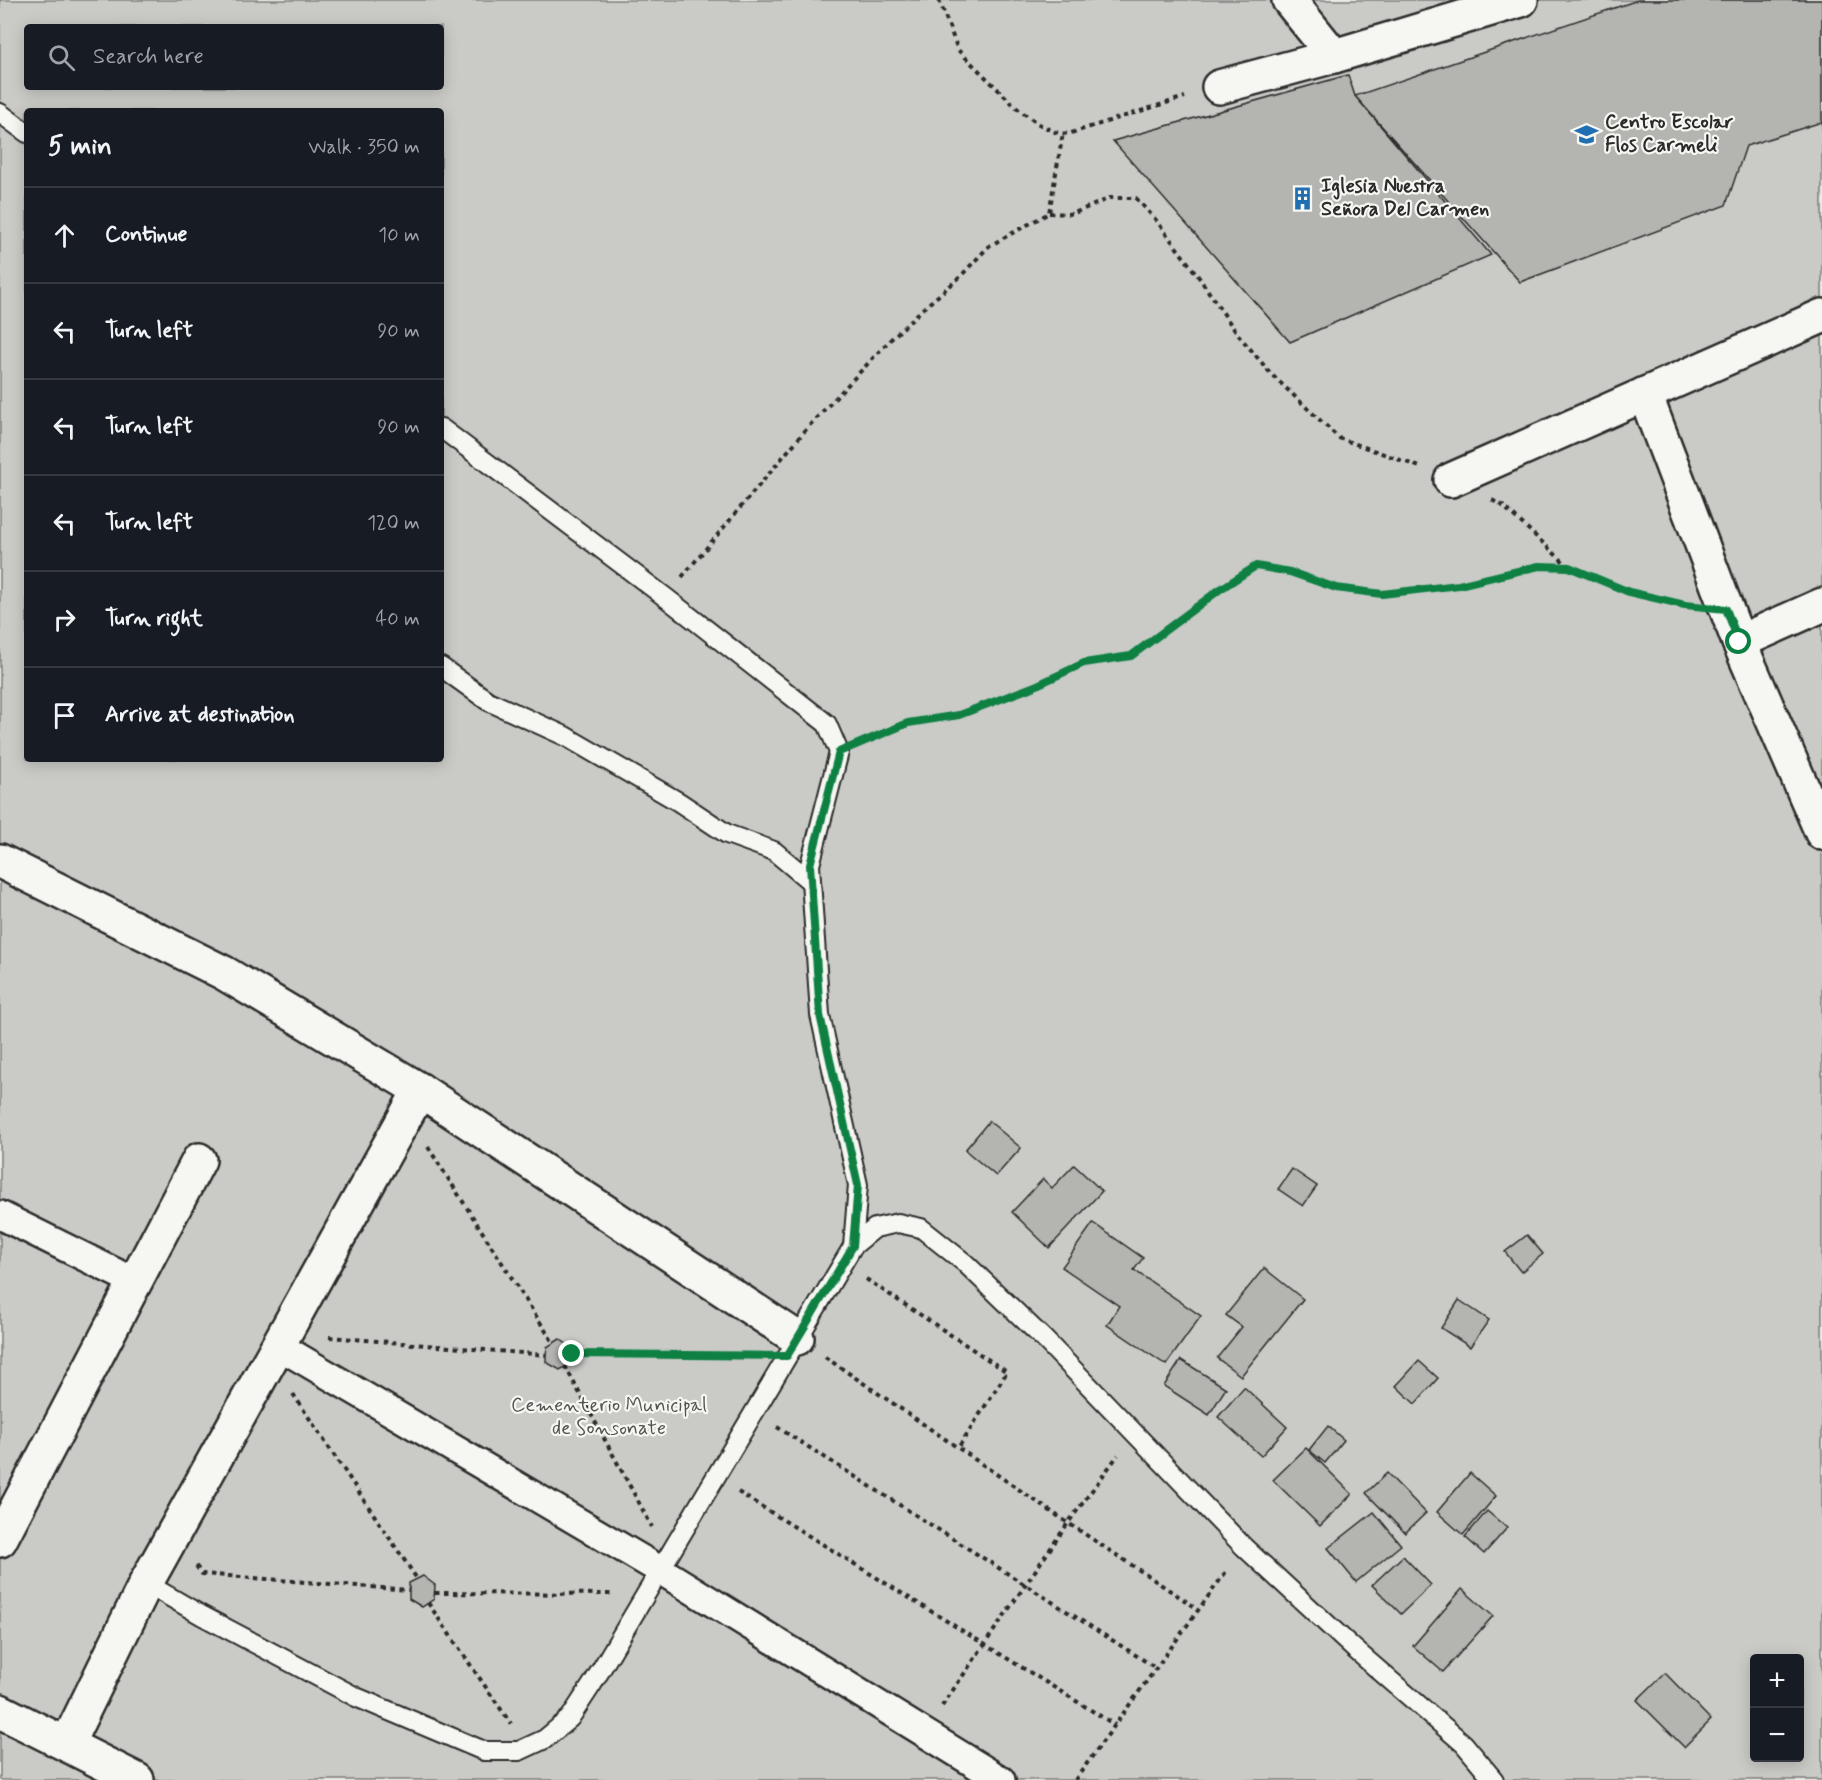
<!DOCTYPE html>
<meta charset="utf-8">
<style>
:root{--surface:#171b24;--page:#20242c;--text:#f1f3f6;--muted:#9ea1a6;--line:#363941}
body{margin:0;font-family:Mynerve,sans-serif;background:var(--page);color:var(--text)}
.controls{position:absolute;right:18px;bottom:18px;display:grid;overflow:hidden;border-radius:6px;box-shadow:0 3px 15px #0003}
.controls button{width:54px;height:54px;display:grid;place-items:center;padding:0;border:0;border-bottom:2px solid var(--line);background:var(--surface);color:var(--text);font:30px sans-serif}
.stop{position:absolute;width:18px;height:18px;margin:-14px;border:4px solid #0b8043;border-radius:50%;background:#fff}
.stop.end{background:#0b8043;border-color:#fff;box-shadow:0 2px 6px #0008}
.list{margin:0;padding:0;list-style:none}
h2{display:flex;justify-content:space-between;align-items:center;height:78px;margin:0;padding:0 24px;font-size:26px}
h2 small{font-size:20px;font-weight:400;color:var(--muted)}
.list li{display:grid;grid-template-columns:39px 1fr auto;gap:18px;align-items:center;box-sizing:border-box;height:96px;padding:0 24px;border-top:2px solid var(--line)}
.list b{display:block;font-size:22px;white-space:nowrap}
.list em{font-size:20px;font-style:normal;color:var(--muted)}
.icon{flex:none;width:33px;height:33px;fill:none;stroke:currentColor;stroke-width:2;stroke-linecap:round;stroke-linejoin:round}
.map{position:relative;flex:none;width:1822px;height:1780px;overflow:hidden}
.search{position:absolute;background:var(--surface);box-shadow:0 3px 15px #0003;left:24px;top:24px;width:420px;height:66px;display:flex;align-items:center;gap:15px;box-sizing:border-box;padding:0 21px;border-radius:6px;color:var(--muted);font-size:22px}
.panel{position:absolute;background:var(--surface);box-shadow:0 3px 15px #0003;left:24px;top:108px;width:420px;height:654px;border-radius:6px}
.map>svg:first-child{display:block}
.green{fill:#cacac7;stroke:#7a7a79;stroke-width:1.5;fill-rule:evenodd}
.building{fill:#b4b4b1;stroke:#2b2b2b;stroke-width:1.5}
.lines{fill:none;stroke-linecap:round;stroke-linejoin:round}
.service-casing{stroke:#2b2b2b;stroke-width:22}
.pedestrian-casing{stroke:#2b2b2b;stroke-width:32}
.minor-casing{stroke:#2b2b2b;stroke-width:38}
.secondary-casing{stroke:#2b2b2b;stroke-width:38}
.path{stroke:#2b2b2b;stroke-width:4;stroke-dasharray:4.5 4.5;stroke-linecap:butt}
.service{stroke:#f6f6f2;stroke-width:18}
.pedestrian{stroke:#f6f6f2;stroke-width:27}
.minor{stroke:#f6f6f2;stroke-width:33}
.secondary{stroke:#f6f6f2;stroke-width:33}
.route{stroke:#0b8043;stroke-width:8}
.labels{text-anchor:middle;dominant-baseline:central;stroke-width:4.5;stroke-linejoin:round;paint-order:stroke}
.poi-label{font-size:20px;font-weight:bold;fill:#2b2b2b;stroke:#f6f6f2;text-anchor:start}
.park-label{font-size:20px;fill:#535352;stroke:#f6f6f2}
</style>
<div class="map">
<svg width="1822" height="1780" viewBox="0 0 1822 1780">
<rect width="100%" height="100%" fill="#eaeae6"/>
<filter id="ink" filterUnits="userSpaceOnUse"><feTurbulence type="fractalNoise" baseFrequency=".0167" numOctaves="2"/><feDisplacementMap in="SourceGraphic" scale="12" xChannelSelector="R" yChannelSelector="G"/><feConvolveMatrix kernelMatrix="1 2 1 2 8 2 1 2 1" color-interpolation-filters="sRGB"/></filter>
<g filter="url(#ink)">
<path class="green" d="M 0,0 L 1822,0 L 1822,1780 L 0,1780 ZM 27,27 L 441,27 L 441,87 L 27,87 ZM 27,111 L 441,111 L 441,759 L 27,759 ZM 1754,1658 L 1800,1658 L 1800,1758 L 1754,1758 Z"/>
<g class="building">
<polygon points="1638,0 1822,0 1822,122 1746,146 1726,205 1520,282 1355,96"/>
<polygon points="1348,75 1355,96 1491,255 1290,342 1113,141"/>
<polygon points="989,1121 1021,1148 996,1176 965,1150"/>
<polygon points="1074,1165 1102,1191 1049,1248 1012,1212 1043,1179 1052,1188"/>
<polygon points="1292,1169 1317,1186 1303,1206 1278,1189"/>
<polygon points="1093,1223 1143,1258 1134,1270 1201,1316 1166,1365 1107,1325 1119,1306 1062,1267"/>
<polygon points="1527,1235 1543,1254 1521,1272 1505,1252"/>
<polygon points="1264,1268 1303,1299 1241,1376 1217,1358 1242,1327 1226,1315"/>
<polygon points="1459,1300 1489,1320 1470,1347 1441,1328"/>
<polygon points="560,1339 573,1349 572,1363 560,1370 546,1362 546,1355 547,1347"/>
<polygon points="1181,1360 1226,1388 1209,1415 1164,1386"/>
<polygon points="1419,1361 1438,1378 1415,1404 1396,1386"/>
<polygon points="1244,1387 1287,1427 1261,1456 1218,1417"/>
<polygon points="1328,1426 1344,1440 1325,1463 1309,1450"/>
<polygon points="1306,1448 1352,1494 1320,1526 1273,1480"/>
<polygon points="1387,1473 1426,1513 1405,1533 1366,1493"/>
<polygon points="1470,1473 1496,1496 1463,1535 1437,1512"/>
<polygon points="1487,1511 1507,1528 1484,1554 1465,1537"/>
<polygon points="1374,1512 1401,1545 1356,1582 1328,1548"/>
<polygon points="1403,1556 1431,1585 1401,1614 1372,1585"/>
<polygon points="423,1576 435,1585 434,1599 422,1607 409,1599 409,1583"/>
<polygon points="1462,1589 1493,1616 1443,1672 1413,1646"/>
<polygon points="1665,1673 1711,1720 1684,1747 1637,1700"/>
</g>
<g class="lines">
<defs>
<g id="service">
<polyline points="0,113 27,133"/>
<polyline points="441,428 665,597 827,724 839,752 810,865 820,1015 858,1185 853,1246"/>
<polyline points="441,667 488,701 565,736 679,802 727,834 774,851 811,882"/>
<polyline points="146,1583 201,1615 356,1697 484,1751 519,1751 545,1739 570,1718 593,1683 853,1246 875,1228 898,1223 921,1228 965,1263 1045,1340 1244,1547 1352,1647 1464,1744 1494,1780"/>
</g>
<g id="pedestrian">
<polyline points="0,1215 135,1282"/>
<polyline points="279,1346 660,1570 1001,1780"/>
</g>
<g id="minor">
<polyline points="1289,0 1334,56"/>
<polyline points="1219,87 1334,56 1521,0"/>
<polyline points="1645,394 1739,642 1822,833"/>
<polyline points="1451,480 1822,316"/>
<polyline points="1739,642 1822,605"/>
<polyline points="0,861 224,973 420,1090 797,1338"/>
<polyline points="0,1540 199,1160"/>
<polyline points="67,1744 146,1583 420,1090"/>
</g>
<polyline id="secondary" points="0,1711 137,1780"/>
</defs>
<use href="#service" class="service-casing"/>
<use href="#pedestrian" class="pedestrian-casing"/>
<use href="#minor" class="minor-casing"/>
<use href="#secondary" class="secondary-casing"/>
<g class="path">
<polyline points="939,0 958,50 1018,109 1037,123 1055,132 1068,134 1185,97"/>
<polyline points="1049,213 1072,214 1110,198 1136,198 1156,220 1198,276 1236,332 1272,375 1339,438 1420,467"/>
<polyline points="1492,500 1503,506 1569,567 1629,592 1687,605"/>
<polyline points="682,577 809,426 891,339 926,306 959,278 989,246 1049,213 1063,133"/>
<polyline points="863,742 908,723 959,715 1035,686 1084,663 1131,656 1219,590 1256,566 1290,572 1336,588 1382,594 1459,585 1539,566 1569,567"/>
<polyline points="428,1147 554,1344"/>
<polyline points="866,1279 1007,1372 958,1448"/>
<polyline points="329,1337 546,1355"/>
<polyline points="572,1354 755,1356"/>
<polyline points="825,1357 1068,1523 1198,1609"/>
<polyline points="565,1366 652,1527"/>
<polyline points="293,1394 417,1579"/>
<polyline points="777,1427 1156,1668"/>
<polyline points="738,1492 1115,1725"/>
<polyline points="196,1566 202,1574 409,1590"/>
<polyline points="435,1593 614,1594"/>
<polyline points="428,1603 511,1724"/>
<polyline points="942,1706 1068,1523 1118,1455"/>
<polyline points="1075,1780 1228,1569"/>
</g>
<use href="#service" class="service"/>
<use href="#pedestrian" class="pedestrian"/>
<use href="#minor" class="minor"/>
<use href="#secondary" class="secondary"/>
</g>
</g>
<g class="lines" filter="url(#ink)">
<polyline class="route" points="572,1354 787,1356 853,1246 858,1185 820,1015 810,865 839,752 908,723 959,715 1035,686 1084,663 1131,656 1219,590 1256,566 1290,572 1336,588 1382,594 1459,585 1539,566 1569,567 1629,592 1685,605 1726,609 1739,642"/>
</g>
<defs>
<symbol id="school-bare" viewBox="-9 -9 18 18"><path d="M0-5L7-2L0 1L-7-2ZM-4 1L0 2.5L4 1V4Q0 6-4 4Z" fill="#1f6fb2" stroke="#f6f6f2" stroke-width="2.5" paint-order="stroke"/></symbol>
<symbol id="building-bare" viewBox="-9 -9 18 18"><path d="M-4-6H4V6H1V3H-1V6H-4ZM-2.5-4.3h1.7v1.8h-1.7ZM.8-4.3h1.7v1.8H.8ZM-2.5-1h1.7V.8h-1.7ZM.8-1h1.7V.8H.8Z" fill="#1f6fb2" stroke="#f6f6f2" stroke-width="2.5" paint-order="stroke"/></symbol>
</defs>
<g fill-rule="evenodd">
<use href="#school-bare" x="1570" y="118" width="33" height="33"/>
<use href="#building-bare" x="1286" y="182" width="33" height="33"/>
</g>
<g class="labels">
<g class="poi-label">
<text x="1605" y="122">Centro Escolar<tspan x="1605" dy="23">Flos Carmeli</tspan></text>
<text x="1321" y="186">Iglesia Nuestra<tspan x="1321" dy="23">Señora Del Carmen</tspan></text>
</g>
<g class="park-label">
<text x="609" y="1405">Cementerio Municipal<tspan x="609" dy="23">de Sonsonate</tspan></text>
</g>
</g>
</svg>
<div class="controls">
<button>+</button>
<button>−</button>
</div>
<div class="stop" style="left:1739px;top:642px"></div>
<div class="stop end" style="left:572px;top:1354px"></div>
<div class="search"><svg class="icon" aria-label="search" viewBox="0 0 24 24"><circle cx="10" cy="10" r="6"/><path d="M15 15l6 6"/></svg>Search here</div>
<section class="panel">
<h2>5 min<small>Walk · 350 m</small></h2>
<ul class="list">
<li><svg class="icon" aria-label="ahead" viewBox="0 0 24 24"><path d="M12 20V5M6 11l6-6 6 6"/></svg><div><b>Continue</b></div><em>10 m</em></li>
<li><svg class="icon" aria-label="left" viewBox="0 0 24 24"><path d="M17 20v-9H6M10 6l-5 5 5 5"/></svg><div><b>Turn left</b></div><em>90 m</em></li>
<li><svg class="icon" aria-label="left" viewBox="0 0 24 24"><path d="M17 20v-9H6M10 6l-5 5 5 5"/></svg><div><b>Turn left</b></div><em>90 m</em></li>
<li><svg class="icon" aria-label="left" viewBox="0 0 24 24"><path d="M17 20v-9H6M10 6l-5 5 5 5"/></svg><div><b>Turn left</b></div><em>120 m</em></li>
<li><svg class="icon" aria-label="right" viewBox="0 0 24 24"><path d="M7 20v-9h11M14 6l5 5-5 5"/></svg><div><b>Turn right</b></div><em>40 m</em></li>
<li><svg class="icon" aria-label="arrive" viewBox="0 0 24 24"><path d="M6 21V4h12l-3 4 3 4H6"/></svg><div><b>Arrive at destination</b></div></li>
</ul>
</section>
</div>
